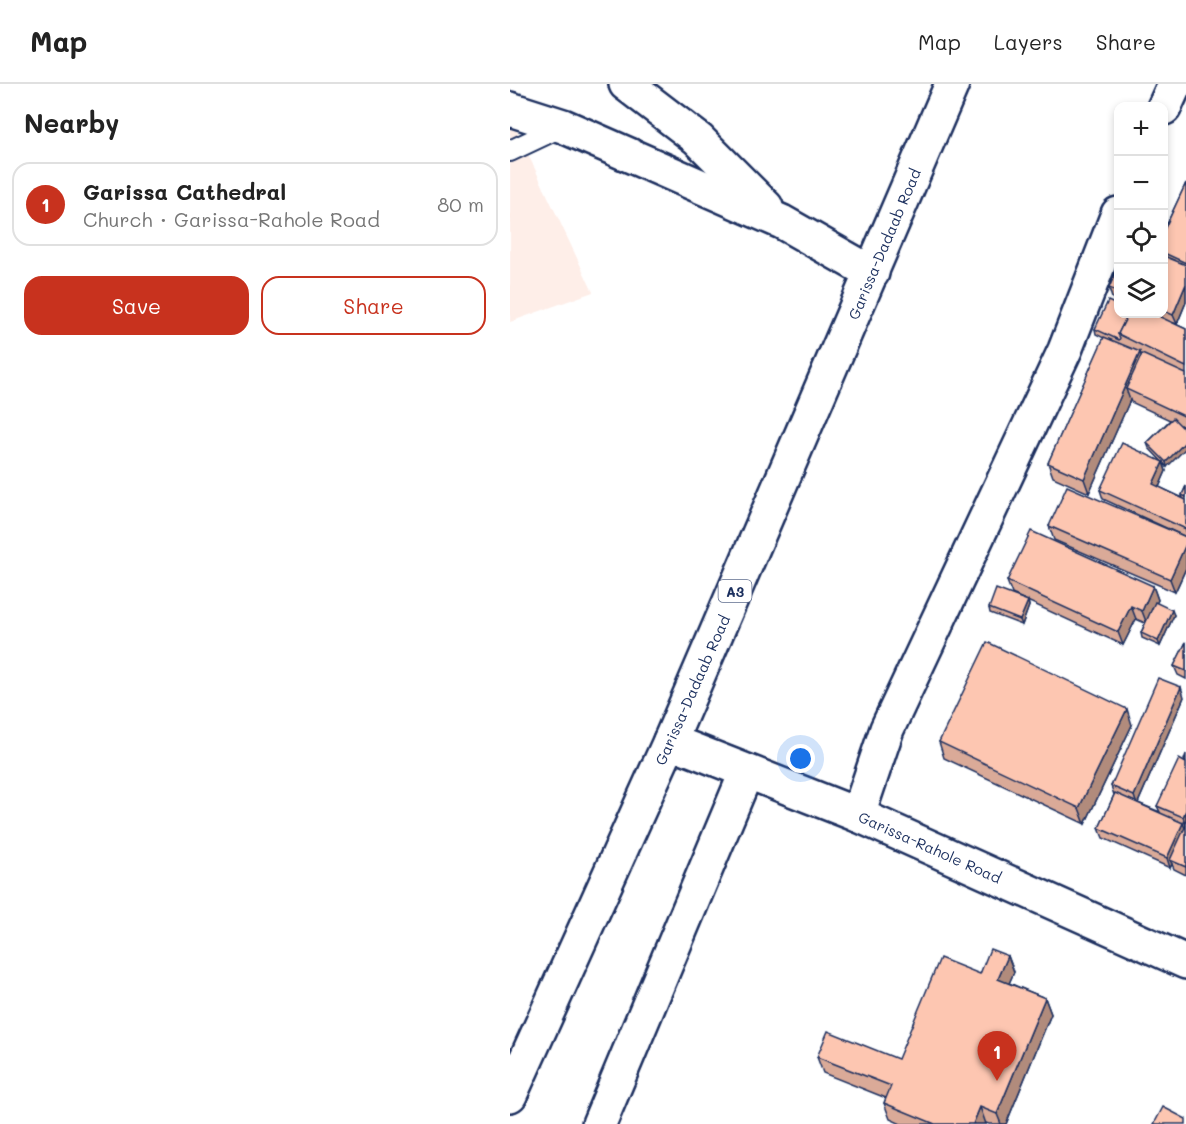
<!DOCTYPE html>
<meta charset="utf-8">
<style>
:root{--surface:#fff;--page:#f2f2f2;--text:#222;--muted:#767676;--line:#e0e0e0;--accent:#c8321e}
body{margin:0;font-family:Mali,sans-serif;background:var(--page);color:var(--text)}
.controls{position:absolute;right:18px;top:18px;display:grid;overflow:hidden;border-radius:12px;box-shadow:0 3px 9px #0003}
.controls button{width:54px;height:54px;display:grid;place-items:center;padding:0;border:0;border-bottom:2px solid var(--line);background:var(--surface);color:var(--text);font:30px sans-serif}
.you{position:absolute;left:291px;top:675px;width:21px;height:21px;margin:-15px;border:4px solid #fff;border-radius:50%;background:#1a73e8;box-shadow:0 0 0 9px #1a73e833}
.badge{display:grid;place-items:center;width:39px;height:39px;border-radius:50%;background:var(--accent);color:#fff;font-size:20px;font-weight:700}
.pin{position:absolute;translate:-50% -50px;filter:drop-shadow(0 2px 3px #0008)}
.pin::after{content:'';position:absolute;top:32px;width:21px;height:18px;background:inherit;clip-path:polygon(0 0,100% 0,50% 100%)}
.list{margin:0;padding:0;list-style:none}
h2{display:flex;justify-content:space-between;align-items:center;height:78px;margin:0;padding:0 24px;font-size:26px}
h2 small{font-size:20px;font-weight:400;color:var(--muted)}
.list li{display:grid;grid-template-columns:39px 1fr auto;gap:18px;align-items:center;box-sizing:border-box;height:84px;margin:0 12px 12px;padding:0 12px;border:2px solid var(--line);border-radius:18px}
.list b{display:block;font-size:22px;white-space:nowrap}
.list p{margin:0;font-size:20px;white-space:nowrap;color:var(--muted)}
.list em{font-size:20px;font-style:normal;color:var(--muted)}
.actions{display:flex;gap:12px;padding:18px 24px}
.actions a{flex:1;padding:14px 0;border:2px solid var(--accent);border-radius:18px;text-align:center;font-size:21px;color:var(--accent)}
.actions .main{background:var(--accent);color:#fff}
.icon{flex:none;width:33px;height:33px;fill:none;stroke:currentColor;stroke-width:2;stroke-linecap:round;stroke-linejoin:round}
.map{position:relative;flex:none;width:676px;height:1040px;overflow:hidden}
header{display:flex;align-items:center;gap:36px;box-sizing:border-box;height:84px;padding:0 30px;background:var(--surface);border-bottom:2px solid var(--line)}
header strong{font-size:28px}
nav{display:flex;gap:33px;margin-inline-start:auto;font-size:21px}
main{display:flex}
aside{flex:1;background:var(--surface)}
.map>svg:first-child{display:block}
.built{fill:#feeee8}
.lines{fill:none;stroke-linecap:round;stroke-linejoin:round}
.lane-casing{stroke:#1b2f5e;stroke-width:24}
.street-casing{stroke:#1b2f5e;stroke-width:38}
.highway-casing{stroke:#1b2f5e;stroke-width:38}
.lane{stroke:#fff;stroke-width:20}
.street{stroke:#fff;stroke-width:33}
.highway{stroke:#fff;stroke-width:33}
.wall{fill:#daaa98;stroke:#1b2f5e;stroke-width:1.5}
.shaded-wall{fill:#b18b7c;stroke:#1b2f5e;stroke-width:1.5}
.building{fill:#fdc6b1;stroke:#1b2f5e;stroke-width:1.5}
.labels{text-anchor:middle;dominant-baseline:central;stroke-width:6;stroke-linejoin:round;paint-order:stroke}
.shield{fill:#fff;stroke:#5f6d8e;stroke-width:1.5}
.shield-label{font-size:14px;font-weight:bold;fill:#1b2f5e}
.street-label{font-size:15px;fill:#1b2f5e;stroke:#fff}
</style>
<header>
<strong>Map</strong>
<nav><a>Map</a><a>Layers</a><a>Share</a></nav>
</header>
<main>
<aside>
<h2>Nearby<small></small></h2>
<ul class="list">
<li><span class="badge">1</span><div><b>Garissa Cathedral</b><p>Church · Garissa-Rahole Road</p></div><em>80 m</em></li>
</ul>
<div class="actions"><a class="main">Save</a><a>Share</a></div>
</aside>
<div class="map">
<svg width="676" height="1040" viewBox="0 0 676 1040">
<rect width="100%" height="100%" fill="#fff"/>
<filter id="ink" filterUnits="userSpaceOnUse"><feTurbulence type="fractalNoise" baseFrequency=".0167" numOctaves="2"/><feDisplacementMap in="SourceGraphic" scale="12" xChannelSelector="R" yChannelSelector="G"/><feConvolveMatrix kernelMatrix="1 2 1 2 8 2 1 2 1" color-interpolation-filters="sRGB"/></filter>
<g filter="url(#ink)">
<polygon class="built" points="0,32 83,208 0,238"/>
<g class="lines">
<defs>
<polyline id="lane" points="0,67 53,42"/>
<g id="street">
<polyline points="116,0 188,55 256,123"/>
<polyline points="654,24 665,0"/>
<polyline points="0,25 53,42 272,138 362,189"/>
<polyline points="160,657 348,731 676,878"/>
<polyline points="348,731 377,645 555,266 608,130"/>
<polyline points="89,1040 236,689"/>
</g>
<polyline id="highway" points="0,1011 160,657 442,0"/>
</defs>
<use href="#lane" class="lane-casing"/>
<use href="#street" class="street-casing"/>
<use href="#highway" class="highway-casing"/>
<use href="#lane" class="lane"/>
<use href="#street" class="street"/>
<use href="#highway" class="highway"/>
</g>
<g class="wall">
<polygon points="676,99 676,218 667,240 661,238 676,245 676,344 670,341 657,383 639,364 637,359 660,336 621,318 620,316 579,409 543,393 538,379 594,254 586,250 585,245 609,230 654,230 654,146"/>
<polygon points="609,181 609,217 602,214 599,204"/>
<polygon points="653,378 656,387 649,403 673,414 672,411 676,402 676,453 593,415 590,406"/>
<polygon points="539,442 676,453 676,484 665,508 544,456"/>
<polygon points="497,497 643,502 648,516 646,519 664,531 650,562 632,554 631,549 635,539 626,535 613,561 502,510"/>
<polygon points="518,517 519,522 512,541 480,529 479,524"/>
<polygon points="676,558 676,595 668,591 664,582"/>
<polygon points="674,613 628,719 650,728 647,722 675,678 674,676 676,670 676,791 664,785 662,780 660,784 593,754 589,744 604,711 601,702"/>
<polygon points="622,641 575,740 434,674 429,658"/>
<polygon points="498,872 504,888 499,899 535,914 541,930 496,1040 479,1040 476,1039 476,1040 391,1040 380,1035 374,1019 376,1014 313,989 307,973 388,975 470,890"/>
</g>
<g class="shaded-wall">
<polygon points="676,200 676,218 667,240 663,231"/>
<polygon points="630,268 635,282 616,305 620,316 579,409 574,395"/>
<polygon points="676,357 676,364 657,383 656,378"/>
<polygon points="653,378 656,387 646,410 643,400"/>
<polygon points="676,460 676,484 665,508 660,495"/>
<polygon points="643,502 648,516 637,540 632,527"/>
<polygon points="518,517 519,522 512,541 510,536"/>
<polygon points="621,522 626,535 613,561 608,548"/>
<polygon points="662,526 664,531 650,562 648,557"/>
<polygon points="671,603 674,613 627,721 624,712"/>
<polygon points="617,625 622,641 575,740 569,724"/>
<polygon points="676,726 676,742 673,733"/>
<polygon points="673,739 676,747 660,776 662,780 660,784 657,774"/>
<polygon points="498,872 504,888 494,911 488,895"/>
<polygon points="535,914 541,930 496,1040 491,1040 487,1030"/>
<polygon points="470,1023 476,1040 463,1040"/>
</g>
<g class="building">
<polygon points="676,99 676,179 654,169 654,146"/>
<polygon points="654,172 676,181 676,200 663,231 654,227"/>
<polygon points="609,181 609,208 599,204"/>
<polygon points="598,217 609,222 609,230 618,230 608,250 610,254 609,256 585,245"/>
<polygon points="618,230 644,230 676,245 676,283 608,250"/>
<polygon points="594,253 630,268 574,395 538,379"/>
<polygon points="632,270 676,290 676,333 616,305"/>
<polygon points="663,334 676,347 676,357 656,378 637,359"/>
<polygon points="612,359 653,378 643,400 676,416 676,445 590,406"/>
<polygon points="557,402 676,453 676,460 660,495 539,442"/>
<polygon points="676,402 676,413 672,411"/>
<polygon points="521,447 643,502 632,527 621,522 608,548 497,497"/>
<polygon points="486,505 518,517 510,536 479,524"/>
<polygon points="645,518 662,526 648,557 631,549"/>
<polygon points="477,558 617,625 569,724 429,658"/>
<polygon points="676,558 676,587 664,582"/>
<polygon points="648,594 671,603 624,712 601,702"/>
<polygon points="669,675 676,679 676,726 673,733 647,722"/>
<polygon points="605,709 673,739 657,774 589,744"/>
<polygon points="676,741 676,783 660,776"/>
<polygon points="480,865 498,872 488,895 535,914 487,1030 470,1023 463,1040 425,1040 374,1019 381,1002 307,973 318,947 388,975 430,874 470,890"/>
<polygon points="653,1023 676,1035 676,1040 644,1040"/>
</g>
</g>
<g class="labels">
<rect class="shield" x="208.5" y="496" width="33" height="22" rx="4.5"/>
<g class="shield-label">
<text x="225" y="507">A3</text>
</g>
<g class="street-label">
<text transform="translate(374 160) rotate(-67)">Garissa-Dadaab Road</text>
<text transform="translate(182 606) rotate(-66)">Garissa-Dadaab Road</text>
<text transform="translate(420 763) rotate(24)">Garissa-Rahole Road</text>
</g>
</g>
</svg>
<div class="controls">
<button>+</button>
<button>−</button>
<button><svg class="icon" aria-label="locate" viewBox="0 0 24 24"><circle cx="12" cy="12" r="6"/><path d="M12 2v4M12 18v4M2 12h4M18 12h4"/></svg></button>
<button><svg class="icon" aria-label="layers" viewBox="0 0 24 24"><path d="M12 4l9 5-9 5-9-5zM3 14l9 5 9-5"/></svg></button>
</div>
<div class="you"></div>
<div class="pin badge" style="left:487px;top:997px">1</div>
</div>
</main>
